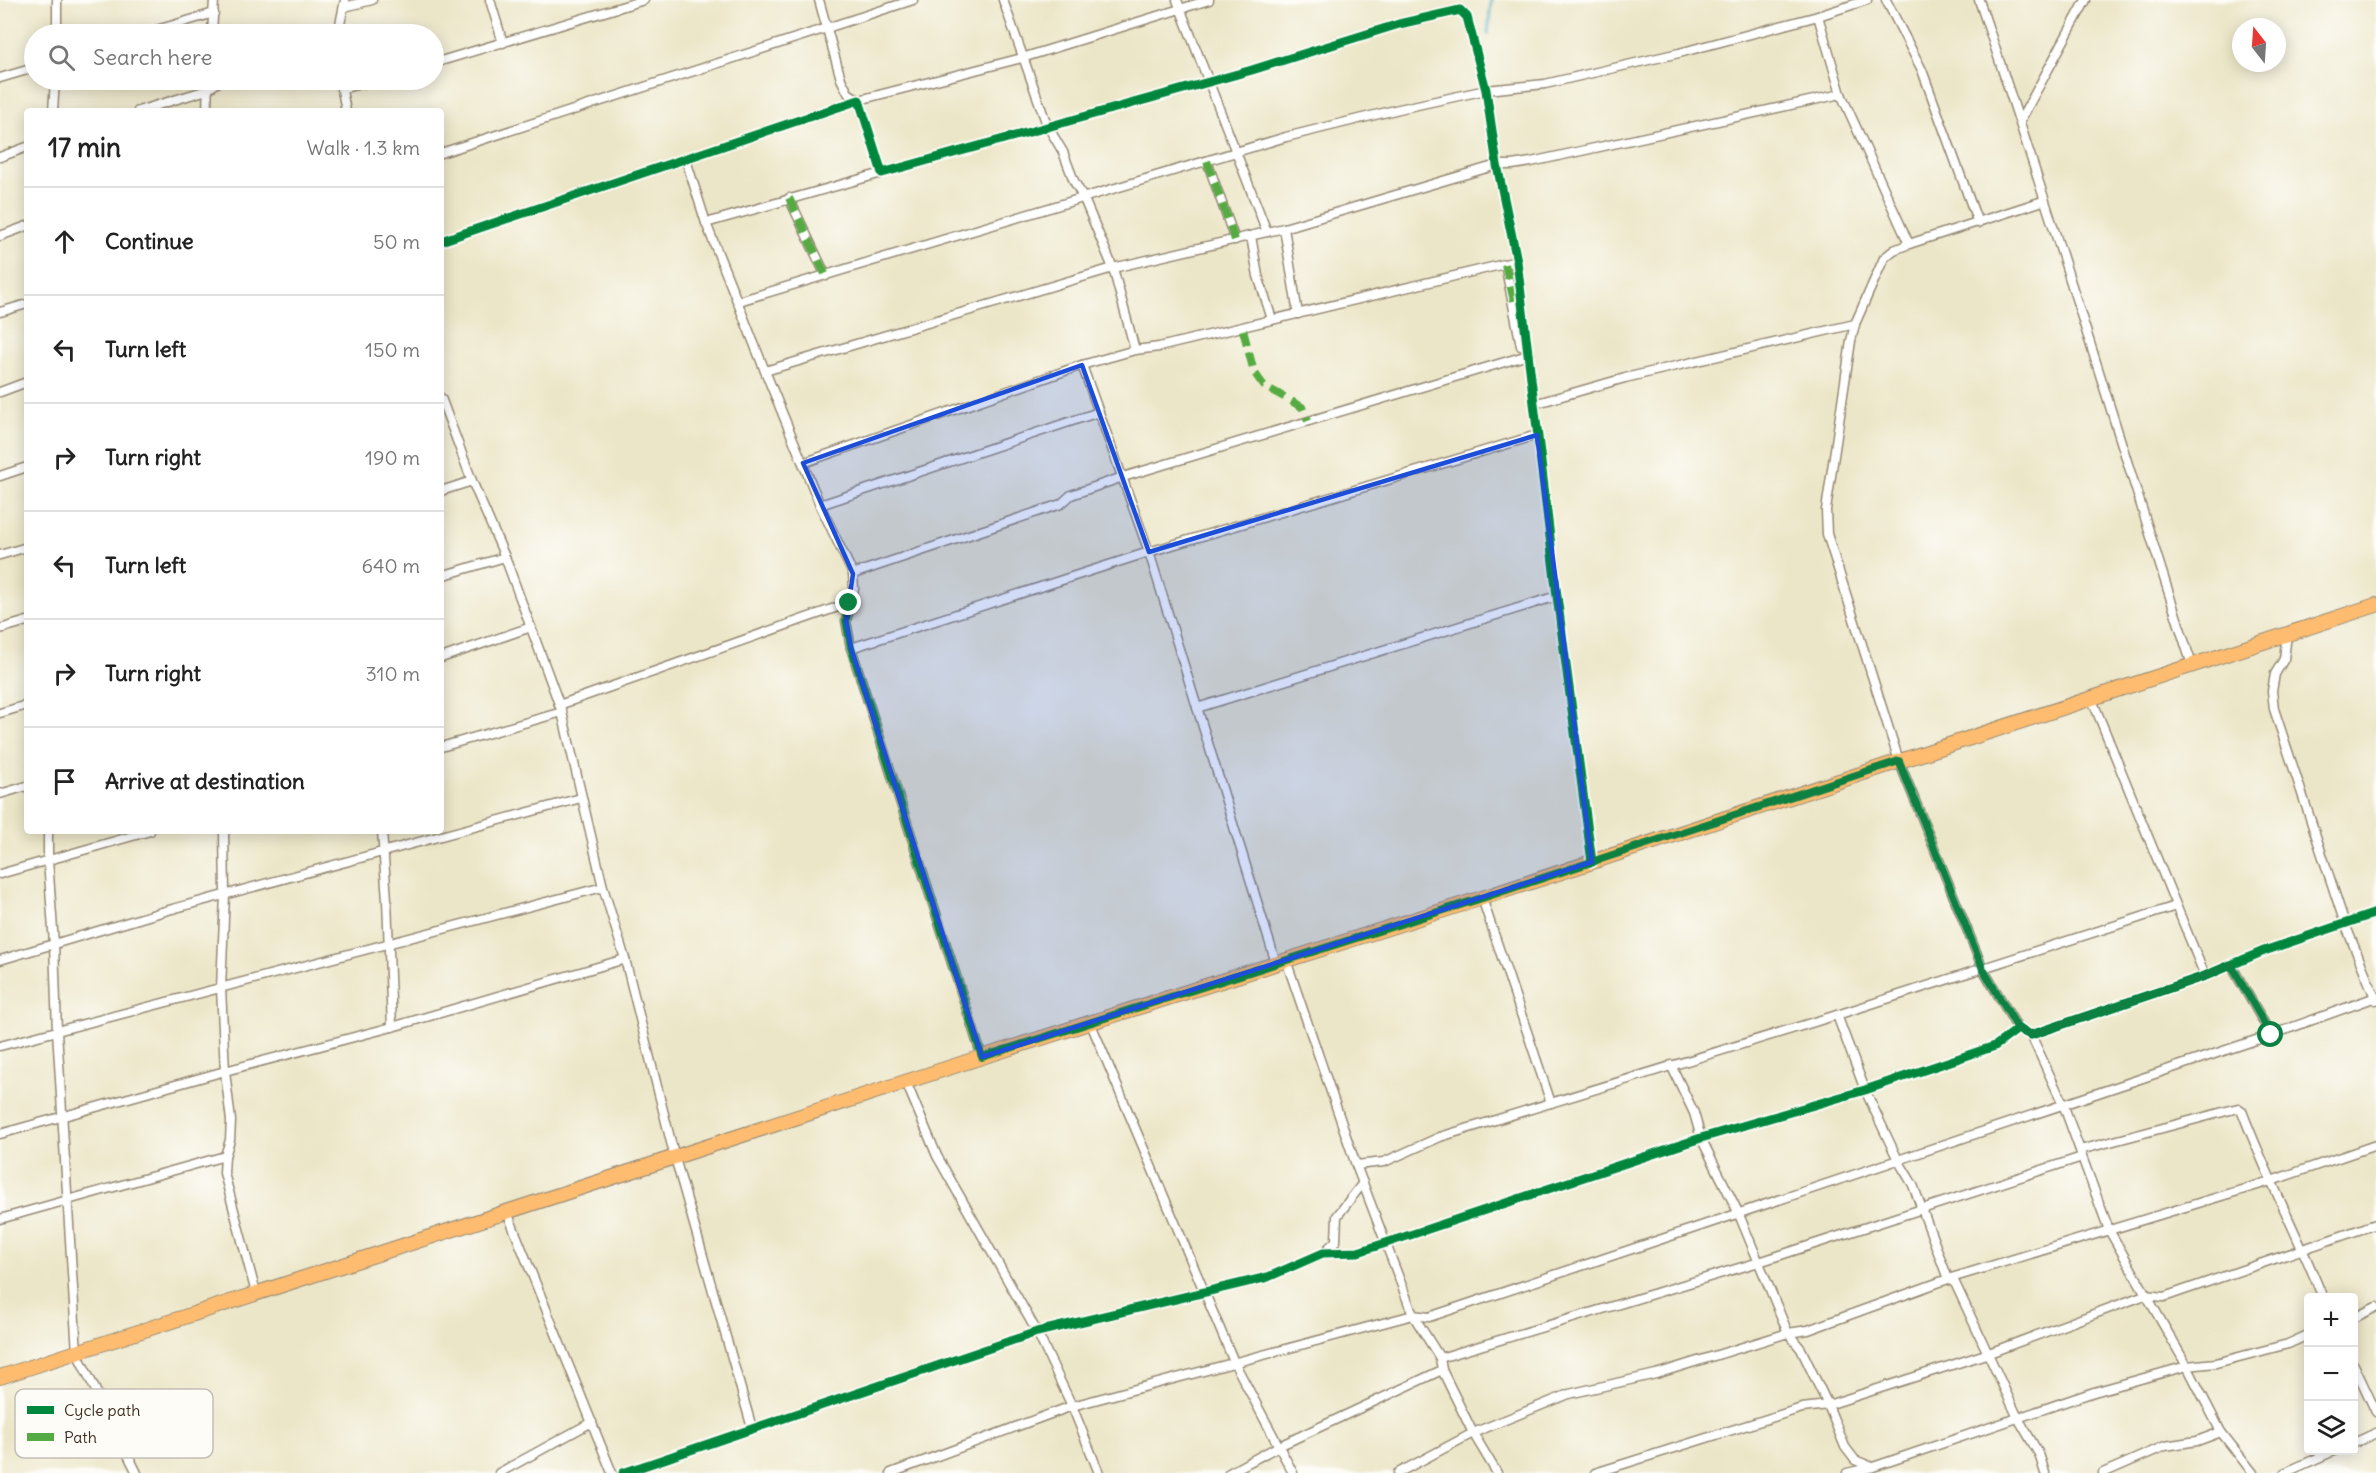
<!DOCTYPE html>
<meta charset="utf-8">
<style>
:root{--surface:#fff;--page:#f6f6f6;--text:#222;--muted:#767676;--line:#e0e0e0}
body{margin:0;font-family:Delius,sans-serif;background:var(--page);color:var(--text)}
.controls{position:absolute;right:18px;bottom:18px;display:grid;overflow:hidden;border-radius:6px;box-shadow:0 3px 15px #0003}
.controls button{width:54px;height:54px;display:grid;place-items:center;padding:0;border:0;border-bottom:2px solid var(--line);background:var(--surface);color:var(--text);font:30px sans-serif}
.compass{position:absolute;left:2232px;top:18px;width:54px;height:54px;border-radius:50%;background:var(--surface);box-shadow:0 3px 15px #0003;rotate:343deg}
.stop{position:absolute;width:18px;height:18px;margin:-14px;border:4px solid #0b8043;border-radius:50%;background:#fff}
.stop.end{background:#0b8043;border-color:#fff;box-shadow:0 2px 6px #0008}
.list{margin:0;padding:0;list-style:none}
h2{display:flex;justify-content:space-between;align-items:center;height:78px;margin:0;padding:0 24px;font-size:26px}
h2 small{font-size:20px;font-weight:400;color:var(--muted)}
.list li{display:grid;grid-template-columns:39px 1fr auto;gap:18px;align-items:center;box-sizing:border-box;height:108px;padding:0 24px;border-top:2px solid var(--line)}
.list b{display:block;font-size:22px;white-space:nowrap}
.list em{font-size:20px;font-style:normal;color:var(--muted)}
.icon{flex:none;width:33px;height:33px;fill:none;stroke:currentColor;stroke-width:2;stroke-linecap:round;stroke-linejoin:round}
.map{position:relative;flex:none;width:2376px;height:1473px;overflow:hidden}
.search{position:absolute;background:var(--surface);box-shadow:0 3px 15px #0003;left:24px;top:24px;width:420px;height:66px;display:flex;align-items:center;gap:15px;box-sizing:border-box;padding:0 21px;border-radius:33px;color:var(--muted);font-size:22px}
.panel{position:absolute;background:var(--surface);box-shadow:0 3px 15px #0003;left:24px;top:108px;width:420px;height:726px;border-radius:6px}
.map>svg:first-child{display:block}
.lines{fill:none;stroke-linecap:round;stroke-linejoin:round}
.stream{stroke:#3da9bc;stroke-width:3}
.minor-casing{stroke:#948873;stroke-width:11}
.primary-casing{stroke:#948873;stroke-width:16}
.minor{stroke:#fff;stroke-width:8}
.primary{stroke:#fdbc70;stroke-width:14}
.quiet{stroke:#55ab43;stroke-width:8;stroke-dasharray:15 8;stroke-linecap:butt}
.cycleway-casing{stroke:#fdfcf7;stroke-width:13}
.cycleway{stroke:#00873e;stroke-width:9}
.route{stroke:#0b8043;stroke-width:8}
.marked{fill:#1d4ed8;fill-opacity:0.2;stroke:#1d4ed8;stroke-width:4.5;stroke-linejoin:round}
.key{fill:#fdfcf7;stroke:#c3bdb6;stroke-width:1.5}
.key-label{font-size:16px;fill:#3b2a1e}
</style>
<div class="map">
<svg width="2376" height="1473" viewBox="0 0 2376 1473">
<rect width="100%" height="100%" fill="#fdfcf7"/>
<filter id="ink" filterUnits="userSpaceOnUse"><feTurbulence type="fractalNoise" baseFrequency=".0167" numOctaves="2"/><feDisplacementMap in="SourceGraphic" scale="12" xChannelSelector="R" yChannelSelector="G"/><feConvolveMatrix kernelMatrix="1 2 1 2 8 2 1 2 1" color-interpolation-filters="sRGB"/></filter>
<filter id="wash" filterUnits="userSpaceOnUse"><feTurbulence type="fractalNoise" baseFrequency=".008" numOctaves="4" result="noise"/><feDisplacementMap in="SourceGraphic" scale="24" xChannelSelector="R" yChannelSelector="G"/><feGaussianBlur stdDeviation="1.35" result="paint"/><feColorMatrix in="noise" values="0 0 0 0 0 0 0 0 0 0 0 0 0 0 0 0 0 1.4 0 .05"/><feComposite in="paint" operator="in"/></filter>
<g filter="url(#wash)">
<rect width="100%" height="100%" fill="#ece6c8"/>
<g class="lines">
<polyline class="stream" points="1488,34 1491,0"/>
</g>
</g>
<g filter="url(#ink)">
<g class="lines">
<defs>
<g id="minor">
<polyline points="490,0 503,43"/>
<polyline points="819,0 841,79 848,93 859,100 1022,58 1209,0"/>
<polyline points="1003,0 1047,125 1063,152 1074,181 1084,199 1113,268 1135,350"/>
<polyline points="1177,0 1267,232"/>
<polyline points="1886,0 1922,70 1978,223"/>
<path d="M 1979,0 C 2054,220 2120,444 2192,665"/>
<polyline points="344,7 372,0"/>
<polyline points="1818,16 1841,94 1909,244"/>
<polyline points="57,34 57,0"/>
<polyline points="143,34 214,13"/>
<polyline points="212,34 214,0"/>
<polyline points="338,34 345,0"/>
<polyline points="434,63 644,0"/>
<polyline points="0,78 34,68"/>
<polyline points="340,80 346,111"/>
<polyline points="341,89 376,80"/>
<polyline points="53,111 55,80"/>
<polyline points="138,111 207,90 221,80"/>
<polyline points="207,111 208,80"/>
<polyline points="2020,121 2086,0"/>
<polyline points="441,153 913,0"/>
<polyline points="0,157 27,147"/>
<polyline points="686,160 706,223 765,371 820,505 853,574 854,589 846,621 851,648 982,1057"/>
<polyline points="1207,161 1235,240"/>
<polyline points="789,198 826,276"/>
<polyline points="706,223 882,173"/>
<polyline points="1284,228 1298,314"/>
<polyline points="0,236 27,226"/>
<polyline points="1251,236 1258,276 1272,319"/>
<polyline points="441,241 859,100 882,173 1252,70 1399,24 1460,10 1467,17 1486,90 1497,165 1517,261 1557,596 1592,862"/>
<polyline points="1505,264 1521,346"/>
<polyline points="739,301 1286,137 1399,109 1486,90 1545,84 1679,53 1818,16 1867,0"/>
<polyline points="0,312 27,304"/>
<polyline points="1082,365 1149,552 1276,963"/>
<polyline points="765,371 1113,268 1284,228 1497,165 1512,165 1531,162 1841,94"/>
<polyline points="0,392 27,382"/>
<polyline points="441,398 472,481 505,557 562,712 603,887 625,959 675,1158 752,1428"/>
<polyline points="1534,404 1625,378 1855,324"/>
<polyline points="803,463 1082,365 1135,350 1159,347 1517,261"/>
<polyline points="0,476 27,467"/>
<polyline points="441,491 472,481"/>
<polyline points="820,505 1099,412"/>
<polyline points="0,555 27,547"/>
<polyline points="853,574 1061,504 1071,495 1123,477 1528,355"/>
<polyline points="441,576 505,557"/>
<polyline points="0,629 27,621"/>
<polyline points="2287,634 2284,659 2275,674 2272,691 2274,709 2345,924 2376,1000"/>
<polyline points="851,648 1149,552 1537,435"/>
<polyline points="441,658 531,627"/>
<polyline points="2091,697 2205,976"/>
<polyline points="559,705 849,603"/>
<polyline points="1197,708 1557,596"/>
<polyline points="0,713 27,705"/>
<polyline points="441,747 562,712"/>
<polyline points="0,794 27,786"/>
<polyline points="48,831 48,860 54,944 57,1031 77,1353 137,1473"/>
<polyline points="224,831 225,895 221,988 225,1071 231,1121 230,1140 225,1156 224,1173 256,1293"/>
<polyline points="382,831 387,900 392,1027"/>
<polyline points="0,874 150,831"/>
<polyline points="1482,898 1551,1103"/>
<polyline points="0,960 165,911 581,798"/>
<polyline points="1286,960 1356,1165 1413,1315 1440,1358 1442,1370 1473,1433 1497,1473"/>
<polyline points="2231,965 2271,1035"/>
<polyline points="1837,1015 1865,1090 1898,1160 1913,1185 1948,1279 1955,1283 2018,1418 2039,1454 2045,1473"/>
<polyline points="1091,1024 1234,1362 1293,1473"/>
<polyline points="2018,1029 1983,969 1899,761 1827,534 1826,510 1851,341 1855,324 1884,258 1894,250 1909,244 2043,201"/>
<polyline points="2031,1035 2063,1104 2081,1153"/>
<polyline points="0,1046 603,887"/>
<polyline points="1671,1065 1694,1113 1701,1138 1738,1212 1788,1333 1801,1349 1828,1405 1845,1447 1855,1460 1872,1467"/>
<polyline points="906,1082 937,1156 1037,1332 1072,1406 1099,1473"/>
<polyline points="0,1134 225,1071 392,1027 625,959"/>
<path d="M 2080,1150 L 2238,1108 L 2242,1111 C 2266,1175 2298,1235 2323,1298"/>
<polyline points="1356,1165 1384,1162 1440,1137 1837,1015 2176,906"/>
<polyline points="507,1212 612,1473"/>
<polyline points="0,1219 225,1156"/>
<polyline points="1323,1253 1336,1241 1337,1216 1363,1183"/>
<polyline points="2354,1318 2376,1307"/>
<polyline points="1440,1358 1759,1262 2082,1157 2109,1230 2187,1366 2221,1432 2253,1473"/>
<polyline points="2354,1365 2376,1412"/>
<polyline points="2354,1443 2376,1433"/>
<polyline points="499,1473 592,1422"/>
<polyline points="623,1473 1037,1332 1268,1277 1323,1253 1358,1252 1386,1243 1701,1138 1865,1090 1995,1046 2018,1029 2031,1035 2205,976 2264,951 2376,913"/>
<polyline points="891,1473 1072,1406 1413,1315 1429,1317 2271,1035 2376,997"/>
<polyline points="1229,1473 1277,1447 1442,1370"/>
<polyline points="1398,1473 1473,1433 1569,1394 1656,1374 1788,1333 1808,1330 1948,1279 2271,1181 2376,1145"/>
<polyline points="1595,1473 1802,1408 1828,1405 1989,1353 2145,1295 2164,1297 2376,1224"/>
<polyline points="1847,1473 1873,1467 2094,1392 2187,1366 2216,1363 2288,1344 2308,1335"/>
<polyline points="2103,1473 2165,1446 2197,1441 2221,1432"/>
<polyline points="2284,1473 2336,1450"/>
</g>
<polyline id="primary" points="0,1377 982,1057 1482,898 2376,605"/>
</defs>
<use href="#minor" class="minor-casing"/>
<use href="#primary" class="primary-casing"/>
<use href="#minor" class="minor"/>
<use href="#primary" class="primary"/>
<g class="quiet">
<polyline points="1207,161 1235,240"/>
<polyline points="789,198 826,276"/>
<polyline points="1505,264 1515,305"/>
<polyline points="1243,330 1254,372 1264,386 1302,407 1308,421"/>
</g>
<defs>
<g id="cycleway">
<polyline points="441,241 859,100 882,173 1252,70 1399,24 1460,10 1467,17 1486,90 1497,165 1517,261 1557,596 1592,862"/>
<polyline points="623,1473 1037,1332 1268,1277 1323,1253 1358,1252 1386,1243 1701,1138 1865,1090 1995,1046 2018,1029 2031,1035 2205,976 2264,951 2376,913"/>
</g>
</defs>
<use href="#cycleway" class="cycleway-casing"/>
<use href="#cycleway" class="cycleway"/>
</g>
</g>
<g class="lines" filter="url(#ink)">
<polyline class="route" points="849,603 846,621 851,648 982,1057 1482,898 1899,761 1983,969 2018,1029 2031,1035 2205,976 2231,965 2271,1035"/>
</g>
<path class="marked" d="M 1082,365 L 1149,552 L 1537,435 L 1592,862 L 982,1057 L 851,648 L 846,621 L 853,574 L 803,463 Z"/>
<rect x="15" y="1389" width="198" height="69" rx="9" class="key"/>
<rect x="27" y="1406" width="27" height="8" fill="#00873e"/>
<rect x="27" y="1433" width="27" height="8" fill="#55ab43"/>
<g class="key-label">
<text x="64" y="1416">Cycle path</text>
<text x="64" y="1443">Path</text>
</g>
</svg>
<div class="controls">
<button>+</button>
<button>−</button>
<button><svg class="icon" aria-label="layers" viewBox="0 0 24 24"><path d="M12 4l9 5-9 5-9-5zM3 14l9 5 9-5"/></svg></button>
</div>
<svg class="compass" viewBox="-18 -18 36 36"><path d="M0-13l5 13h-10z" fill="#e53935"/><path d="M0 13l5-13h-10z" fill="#767676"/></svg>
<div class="stop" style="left:2271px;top:1035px"></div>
<div class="stop end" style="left:849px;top:603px"></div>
<div class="search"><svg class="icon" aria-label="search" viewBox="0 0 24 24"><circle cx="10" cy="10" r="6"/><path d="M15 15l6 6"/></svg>Search here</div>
<section class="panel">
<h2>17 min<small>Walk · 1.3 km</small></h2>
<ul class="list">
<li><svg class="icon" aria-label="ahead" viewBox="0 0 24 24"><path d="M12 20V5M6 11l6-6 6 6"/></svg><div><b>Continue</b></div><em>50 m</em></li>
<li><svg class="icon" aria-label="left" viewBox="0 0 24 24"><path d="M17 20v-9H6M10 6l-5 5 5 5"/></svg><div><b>Turn left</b></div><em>150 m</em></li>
<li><svg class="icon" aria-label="right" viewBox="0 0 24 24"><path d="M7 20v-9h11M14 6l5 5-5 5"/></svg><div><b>Turn right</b></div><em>190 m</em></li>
<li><svg class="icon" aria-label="left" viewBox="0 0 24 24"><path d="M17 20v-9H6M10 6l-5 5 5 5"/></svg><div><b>Turn left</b></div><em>640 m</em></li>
<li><svg class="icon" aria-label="right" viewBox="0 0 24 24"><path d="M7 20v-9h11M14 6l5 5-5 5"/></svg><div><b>Turn right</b></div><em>310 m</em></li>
<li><svg class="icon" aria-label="arrive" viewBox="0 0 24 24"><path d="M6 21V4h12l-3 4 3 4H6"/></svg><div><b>Arrive at destination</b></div></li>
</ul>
</section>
</div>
